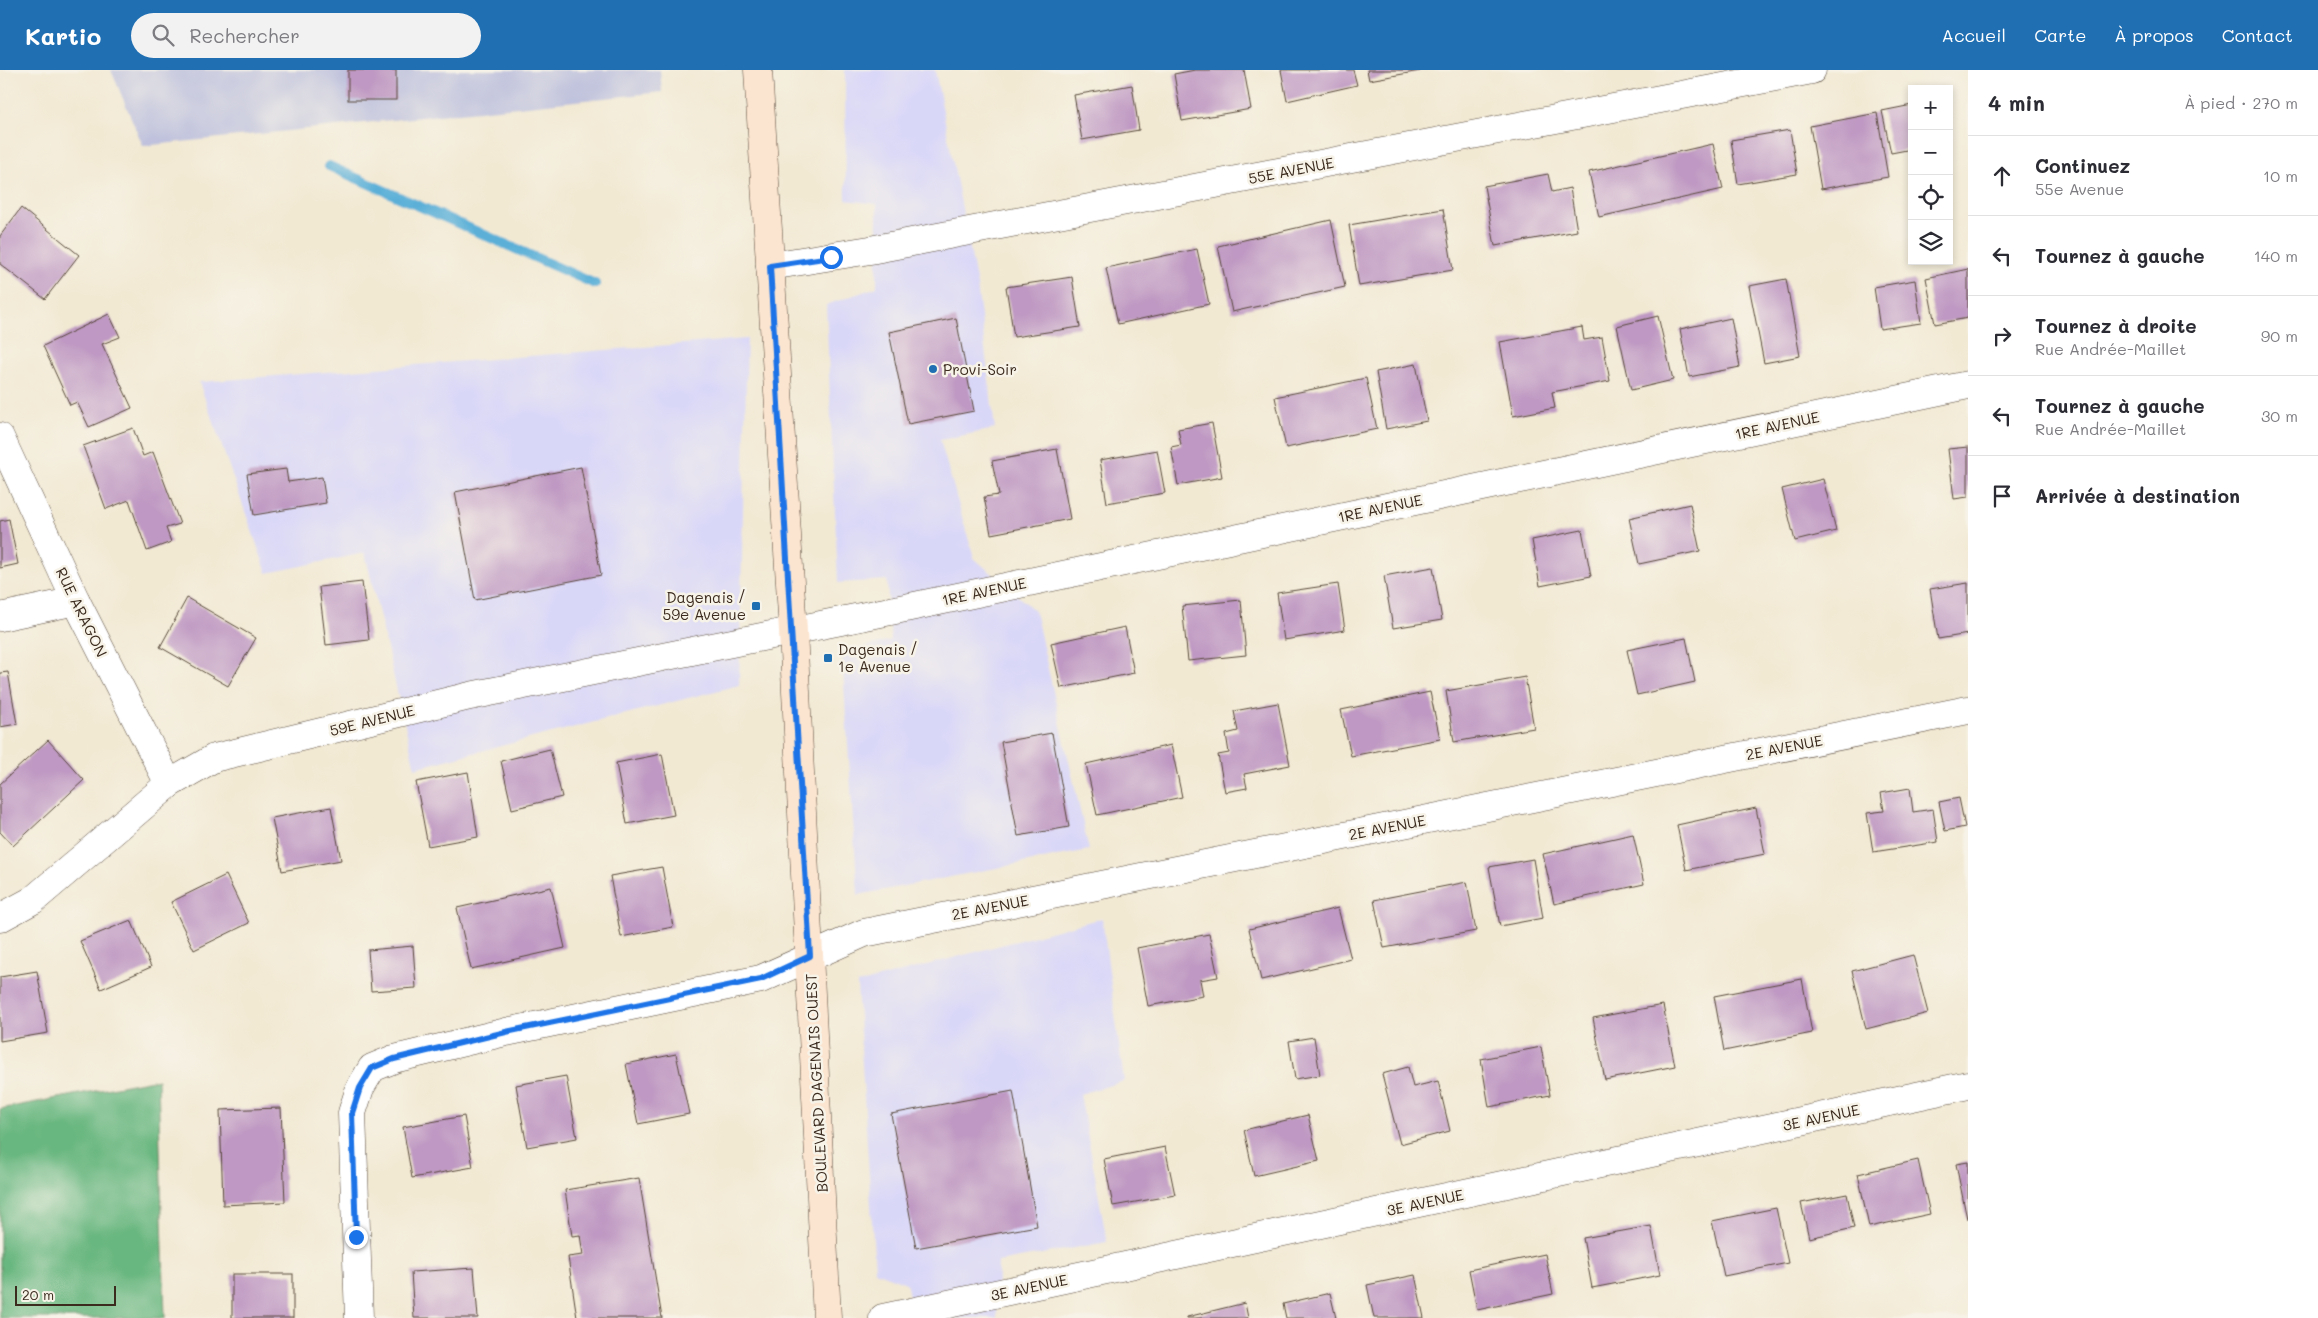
<!DOCTYPE html>
<html lang="fr">
<meta charset="utf-8">
<style>
:root{--surface:#fff;--page:#f2f2f3;--text:#2b2b33;--muted:#7c7c81;--line:#e1e1e2;--accent:#1f6fb2}
body{margin:0;font-family:Mali,sans-serif;background:var(--page);color:var(--text)}
.controls{position:absolute;right:15px;top:15px;display:grid;overflow:hidden;border-radius:0px;box-shadow:0 2px 8px #0003}
.controls button{width:45px;height:45px;display:grid;place-items:center;padding:0;border:0;border-bottom:1px solid var(--line);background:var(--surface);color:var(--text);font:25px sans-serif}
.scale{position:absolute;left:15px;bottom:12px;width:101px;box-sizing:border-box;padding-left:5px;border:2px solid #3b2a1e;border-top:0;font-size:14px;line-height:18px;white-space:nowrap;color:#3b2a1e;-webkit-text-stroke:4px #f7f3e8;paint-order:stroke}
.stop{position:absolute;width:15px;height:15px;margin:-11px;border:4px solid #1a73e8;border-radius:50%;background:#fff}
.stop.end{background:#1a73e8;border-color:#fff;box-shadow:0 1px 5px #0008}
.list{margin:0;padding:0;list-style:none}
h2{display:flex;justify-content:space-between;align-items:center;height:65px;margin:0;padding:0 20px;font-size:21px}
h2 small{font-size:16px;font-weight:400;color:var(--muted)}
.list li{display:grid;grid-template-columns:32px 1fr auto;gap:15px;align-items:center;box-sizing:border-box;height:80px;padding:0 20px;border-top:1px solid var(--line)}
.list b{display:block;font-size:19px;white-space:nowrap}
.list p{margin:0;font-size:16px;white-space:nowrap;color:var(--muted)}
.list em{font-size:16px;font-style:normal;color:var(--muted)}
.icon{flex:none;width:28px;height:28px;fill:none;stroke:currentColor;stroke-width:2;stroke-linecap:round;stroke-linejoin:round}
.map{position:relative;flex:none;width:1968px;height:1248px;overflow:hidden}
header{display:flex;align-items:center;gap:30px;box-sizing:border-box;height:70px;padding:0 25px;background:var(--accent);color:#fff}
header strong{font-size:24px}
nav{display:flex;gap:28px;margin-inline-start:auto;font-size:18px}
.search{width:350px;height:45px;background:var(--page);display:flex;align-items:center;gap:12px;box-sizing:border-box;padding:0 18px;border-radius:28px;color:var(--muted);font-size:19px}
main{display:flex}
aside{flex:1;background:var(--surface)}
.map>svg:first-child{display:block}
.built{fill:#d9d7f8}
.industrial{fill:#c0c2dd}
.forest{fill:#69b780;stroke:#52704f}
.lines{fill:none;stroke-linecap:round;stroke-linejoin:round}
.stream{stroke:#5cb0d8;stroke-width:10}
.building{fill:#bf99c3}
.minor-casing{stroke:#564739;stroke-width:29}
.secondary-casing{stroke:#564739;stroke-width:29}
.minor{stroke:#fff;stroke-width:28}
.secondary{stroke:#fce5d0;stroke-width:28}
.route{stroke:#1a73e8;stroke-width:6}
.poi-dot{fill:#1f6fb2;stroke:#f7f3e8;stroke-width:2}
.labels{text-anchor:middle;dominant-baseline:central;stroke-width:5;stroke-linejoin:round;paint-order:stroke}
.street-label{font-size:15px;fill:#3b2a1e;stroke:#f7f3e8}
.poi-label{font-size:15px;fill:#3b2a1e;stroke:#f7f3e8;text-anchor:start}
</style>
<header>
<strong>Kartio</strong>
<div class="search"><svg class="icon" aria-label="search" viewBox="0 0 24 24"><circle cx="10" cy="10" r="6"/><path d="M15 15l6 6"/></svg>Rechercher</div>
<nav><a>Accueil</a><a>Carte</a><a>À propos</a><a>Contact</a></nav>
</header>
<main>
<div class="map">
<svg width="1968" height="1248" viewBox="0 0 1968 1248">
<rect width="100%" height="100%" fill="#f7f3e8"/>
<filter id="ink" filterUnits="userSpaceOnUse"><feTurbulence type="fractalNoise" baseFrequency=".02" numOctaves="2"/><feDisplacementMap in="SourceGraphic" scale="10" xChannelSelector="R" yChannelSelector="G"/><feConvolveMatrix kernelMatrix="1 2 1 2 8 2 1 2 1" color-interpolation-filters="sRGB"/></filter>
<filter id="wash" filterUnits="userSpaceOnUse"><feTurbulence type="fractalNoise" baseFrequency=".0096" numOctaves="4" result="noise"/><feDisplacementMap in="SourceGraphic" scale="20" xChannelSelector="R" yChannelSelector="G"/><feGaussianBlur stdDeviation="1.12" result="paint"/><feColorMatrix in="noise" values="0 0 0 0 0 0 0 0 0 0 0 0 0 0 0 0 0 1.4 0 .05"/><feComposite in="paint" operator="in"/></filter>
<g filter="url(#wash)">
<rect width="100%" height="100%" fill="#f2e9d3"/>
<g class="built">
<polygon points="845,0 935,0 977,215 995,359 940,370 974,488 1035,541 1089,780 858,825 842,583 891,570 887,510 838,513 826,235 877,217 877,134 846,130"/>
<polygon points="747,269 739,615 415,698 365,483 267,503 199,312"/>
<polygon points="1102,848 1124,1011 1080,1024 1107,1172 998,1192 997,1248 914,1248 906,1213 875,1201 857,914"/>
</g>
<polygon class="industrial" points="111,0 660,0 662,22 143,76"/>
<polygon class="forest" points="158,1009 165,1248 0,1248 0,1039"/>
<g class="lines">
<polyline class="stream" points="329,96 595,214"/>
</g>
<g id="blocks">
<g class="building">
<rect x="348" y="0" width="48" height="30"/>
<polygon points="1195,0 1244,0 1251,39 1182,51 1174,4"/>
<polygon points="1281,0 1353,0 1357,15 1287,31"/>
<polygon points="1367,0 1420,0 1420,1 1369,10"/>
<polygon points="1132,15 1139,60 1082,70 1074,25"/>
<polygon points="1912,35 1912,79 1891,83 1882,41"/>
<polygon points="1877,43 1888,107 1821,119 1810,56"/>
<polygon points="1790,60 1797,104 1738,114 1731,70"/>
<polygon points="1713,74 1723,119 1599,147 1589,102"/>
<polygon points="1548,104 1552,122 1570,118 1577,161 1495,176 1484,116"/>
<polygon points="21,138 79,185 45,229 0,194 0,166"/>
<polygon points="1443,139 1453,200 1359,216 1349,155"/>
<polygon points="1331,150 1345,217 1232,242 1218,176"/>
<polygon points="1197,179 1209,234 1118,254 1106,198"/>
<polygon points="1968,199 1968,248 1935,254 1926,208"/>
<polygon points="1072,207 1080,257 1014,267 1006,217"/>
<polygon points="1786,209 1800,286 1764,293 1749,216"/>
<polygon points="1915,210 1921,253 1880,259 1874,217"/>
<polygon points="109,244 120,267 102,274 132,338 89,357 77,332 70,335 43,276"/>
<polygon points="1658,246 1673,310 1631,320 1617,256"/>
<polygon points="956,248 974,341 908,354 889,262"/>
<polygon points="1731,248 1740,297 1689,307 1680,259"/>
<polygon points="1582,257 1584,270 1602,267 1610,311 1552,322 1555,338 1513,346 1500,272"/>
<polygon points="1416,294 1427,351 1386,359 1376,302"/>
<polygon points="1366,308 1377,359 1286,378 1275,327"/>
<polygon points="1212,353 1222,407 1178,415 1171,377 1181,375 1178,359"/>
<polygon points="133,358 143,386 153,382 180,454 166,458 171,472 147,481 129,430 106,439 83,376"/>
<polygon points="1968,377 1968,427 1954,429 1948,379"/>
<polygon points="1057,379 1070,449 991,464 984,427 999,425 992,391"/>
<polygon points="1157,380 1165,423 1107,433 1100,390"/>
<polygon points="581,397 601,505 475,530 455,422"/>
<polygon points="286,399 288,412 322,407 326,433 254,445 247,404"/>
<polygon points="1823,409 1836,461 1795,471 1782,419"/>
<polygon points="1690,434 1700,481 1639,494 1629,448"/>
<polygon points="9,449 18,494 0,498 0,451"/>
<polygon points="1582,460 1591,506 1540,516 1532,470"/>
<polygon points="1433,497 1442,550 1393,558 1384,506"/>
<polygon points="362,512 369,570 326,575 319,517"/>
<polygon points="1968,513 1968,564 1938,569 1930,519"/>
<polygon points="1338,514 1345,560 1284,570 1277,523"/>
<polygon points="187,528 256,568 228,616 160,577"/>
<polygon points="1241,530 1246,585 1188,591 1182,536"/>
<polygon points="1125,557 1134,603 1061,618 1051,573"/>
<polygon points="1686,568 1695,612 1637,625 1627,580"/>
<polygon points="8,602 17,654 0,657 0,603"/>
<polygon points="1525,607 1534,658 1454,672 1446,621"/>
<polygon points="1430,622 1440,669 1351,686 1341,640"/>
<polygon points="1278,633 1290,695 1244,704 1247,718 1225,722 1218,685 1229,683 1226,664 1238,661 1234,641"/>
<polygon points="1052,663 1069,757 1018,766 1001,672"/>
<polygon points="48,670 84,710 13,776 0,762 0,714"/>
<polygon points="1171,675 1182,727 1097,745 1086,694"/>
<polygon points="550,679 562,727 512,739 501,691"/>
<polygon points="662,684 674,745 627,754 616,693"/>
<polygon points="468,702 478,767 428,776 416,712"/>
<polygon points="1910,718 1913,742 1933,739 1938,772 1873,782 1867,743 1884,741 1881,723"/>
<polygon points="1959,728 1965,757 1945,761 1939,732"/>
<polygon points="331,737 341,790 282,801 272,748"/>
<polygon points="1756,738 1765,784 1686,800 1677,755"/>
<polygon points="1633,764 1644,814 1554,834 1543,784"/>
<polygon points="1533,789 1543,848 1500,856 1489,797"/>
<polygon points="662,797 673,857 621,867 610,806"/>
<polygon points="226,805 249,853 194,880 171,832"/>
<polygon points="1467,812 1476,861 1384,878 1374,830"/>
<polygon points="551,817 565,878 471,899 457,838"/>
<polygon points="1338,838 1351,889 1261,910 1249,859"/>
<polygon points="131,850 151,897 101,919 80,871"/>
<polygon points="1209,864 1218,907 1200,910 1203,926 1148,936 1137,878"/>
<polygon points="413,876 416,918 371,921 368,880"/>
<polygon points="1913,885 1928,943 1866,959 1852,901"/>
<polygon points="37,901 48,963 0,971 0,907"/>
<polygon points="1802,909 1812,963 1724,981 1714,926"/>
<polygon points="1663,935 1675,996 1605,1010 1593,948"/>
<polygon points="1314,967 1320,1005 1295,1009 1289,971"/>
<polygon points="1541,977 1550,1025 1489,1037 1481,989"/>
<polygon points="676,984 689,1044 638,1054 626,994"/>
<polygon points="1408,997 1413,1017 1438,1011 1450,1061 1400,1074 1382,1004"/>
<polygon points="566,1006 577,1068 527,1077 516,1015"/>
<polygon points="1013,1021 1037,1156 916,1178 891,1044"/>
<polygon points="281,1038 285,1132 223,1135 220,1040"/>
<polygon points="1308,1045 1319,1091 1254,1106 1244,1060"/>
<polygon points="464,1046 473,1097 412,1108 403,1057"/>
<polygon points="1165,1077 1175,1125 1113,1136 1104,1089"/>
<polygon points="1918,1090 1930,1144 1869,1157 1858,1104"/>
<polygon points="1968,1092 1968,1149 1967,1149 1956,1094"/>
<polygon points="639,1108 662,1248 577,1248 568,1187 583,1185 580,1165 572,1166 565,1120"/>
<polygon points="1847,1124 1854,1158 1809,1168 1801,1133"/>
<polygon points="1776,1138 1788,1193 1724,1206 1712,1151"/>
<polygon points="1651,1156 1660,1205 1592,1218 1583,1168"/>
<polygon points="1545,1184 1553,1224 1477,1240 1469,1200"/>
<polygon points="474,1198 478,1248 414,1248 411,1202"/>
<rect x="232" y="1204" width="61" height="44"/>
<polygon points="1415,1205 1424,1248 1374,1248 1367,1215"/>
<polygon points="1330,1223 1336,1248 1286,1248 1283,1234"/>
<polygon points="1245,1233 1248,1248 1187,1248 1187,1247"/>
</g>
</g>
</g>
<g filter="url(#ink)">
<use href="#blocks" fill-opacity="0" stroke="#564739" stroke-width="1"/>
<g class="lines">
<defs>
<g id="minor">
<polyline points="770,196 870,180 1812,0"/>
<polyline points="0,367 76,531 169,714"/>
<polyline points="0,547 76,531"/>
<polyline points="0,848 33,830 169,714 214,688 470,626 910,537 1968,315"/>
<polyline points="359,1248 352,1043 360,1018 372,998 394,989 506,962 761,909 864,863 1968,640"/>
<polyline points="883,1248 1968,1015"/>
</g>
<polyline id="secondary" points="758,0 793,561 827,1248"/>
</defs>
<use href="#minor" class="minor-casing"/>
<use href="#secondary" class="secondary-casing"/>
<use href="#minor" class="minor"/>
<use href="#secondary" class="secondary"/>
</g>
</g>
<g class="lines" filter="url(#ink)">
<polyline class="route" points="356,1167 352,1043 360,1018 372,998 394,989 506,962 761,909 810,886 770,196 831,187"/>
</g>
<g class="poi-dot">
<circle cx="933" cy="299" r="5"/>
<rect x="751" y="531" width="10" height="10" rx="2.5"/>
<rect x="823" y="583" width="10" height="10" rx="2.5"/>
</g>
<g class="labels">
<g class="street-label">
<text transform="translate(1291 100) rotate(-11)">55E AVENUE</text>
<text transform="translate(1777 355) rotate(-12)">1RE AVENUE</text>
<text transform="translate(1380 438) rotate(-12)">1RE AVENUE</text>
<text transform="translate(984 521) rotate(-12)">1RE AVENUE</text>
<text transform="translate(82 542) rotate(64)">RUE ARAGON</text>
<text transform="translate(372 650) rotate(-14)">59E AVENUE</text>
<text transform="translate(1784 677) rotate(-11)">2E AVENUE</text>
<text transform="translate(1387 757) rotate(-11)">2E AVENUE</text>
<text transform="translate(990 837) rotate(-11)">2E AVENUE</text>
<text transform="translate(816 1013) rotate(-93)">BOULEVARD DAGENAIS OUEST</text>
<text transform="translate(1821 1047) rotate(-12)">3E AVENUE</text>
<text transform="translate(1425 1132) rotate(-12)">3E AVENUE</text>
<text transform="translate(1029 1217) rotate(-12)">3E AVENUE</text>
</g>
<g class="poi-label">
<text x="943" y="299">Provi-Soir</text>
<text x="746" y="527" text-anchor="end">Dagenais /<tspan x="746" dy="17">59e Avenue</tspan></text>
<text x="838" y="579">Dagenais /<tspan x="838" dy="17">1e Avenue</tspan></text>
</g>
</g>
</svg>
<div class="controls">
<button>+</button>
<button>−</button>
<button><svg class="icon" aria-label="locate" viewBox="0 0 24 24"><circle cx="12" cy="12" r="6"/><path d="M12 2v4M12 18v4M2 12h4M18 12h4"/></svg></button>
<button><svg class="icon" aria-label="layers" viewBox="0 0 24 24"><path d="M12 4l9 5-9 5-9-5zM3 14l9 5 9-5"/></svg></button>
</div>
<div class="scale">20 m</div>
<div class="stop" style="left:831px;top:187px"></div>
<div class="stop end" style="left:356px;top:1167px"></div>
</div>
<aside>
<h2>4 min<small>À pied · 270 m</small></h2>
<ul class="list">
<li><svg class="icon" aria-label="ahead" viewBox="0 0 24 24"><path d="M12 20V5M6 11l6-6 6 6"/></svg><div><b>Continuez</b><p>55e Avenue</p></div><em>10 m</em></li>
<li><svg class="icon" aria-label="left" viewBox="0 0 24 24"><path d="M17 20v-9H6M10 6l-5 5 5 5"/></svg><div><b>Tournez à gauche</b></div><em>140 m</em></li>
<li><svg class="icon" aria-label="right" viewBox="0 0 24 24"><path d="M7 20v-9h11M14 6l5 5-5 5"/></svg><div><b>Tournez à droite</b><p>Rue Andrée-Maillet</p></div><em>90 m</em></li>
<li><svg class="icon" aria-label="left" viewBox="0 0 24 24"><path d="M17 20v-9H6M10 6l-5 5 5 5"/></svg><div><b>Tournez à gauche</b><p>Rue Andrée-Maillet</p></div><em>30 m</em></li>
<li><svg class="icon" aria-label="arrive" viewBox="0 0 24 24"><path d="M6 21V4h12l-3 4 3 4H6"/></svg><div><b>Arrivée à destination</b></div></li>
</ul>
</aside>
</main>
